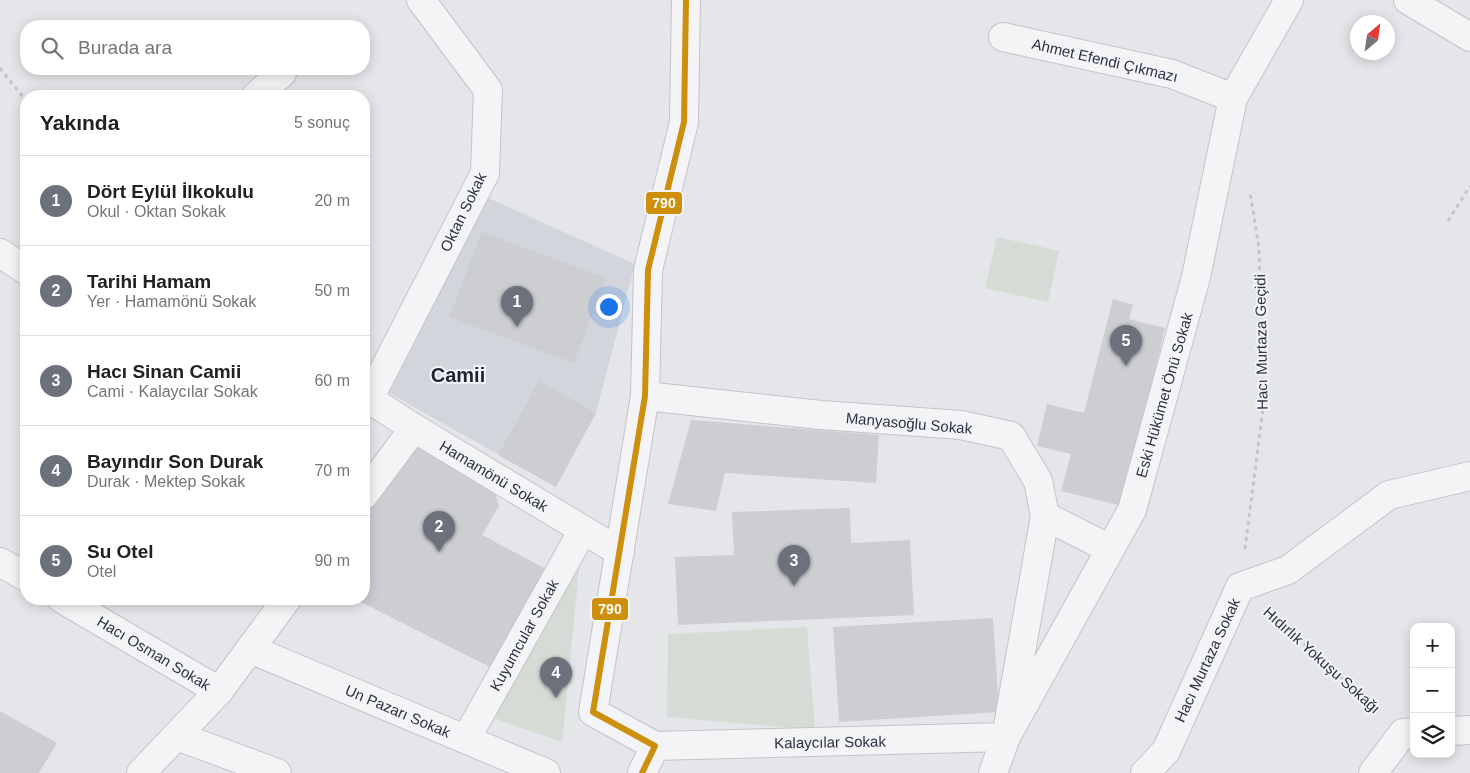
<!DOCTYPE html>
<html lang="tr">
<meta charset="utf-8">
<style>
:root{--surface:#fff;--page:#f2f2f2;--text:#202124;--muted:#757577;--line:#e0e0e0;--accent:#6c717c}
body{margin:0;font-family:Arial,sans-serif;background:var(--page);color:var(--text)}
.controls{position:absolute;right:15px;bottom:15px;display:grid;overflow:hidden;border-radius:10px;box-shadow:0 2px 12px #0003}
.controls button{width:45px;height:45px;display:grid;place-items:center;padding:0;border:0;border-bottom:1px solid var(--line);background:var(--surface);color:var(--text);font:25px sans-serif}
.compass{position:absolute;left:1350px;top:15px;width:45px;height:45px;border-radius:50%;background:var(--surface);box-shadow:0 2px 12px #0003;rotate:29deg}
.you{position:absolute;left:608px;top:306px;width:18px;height:18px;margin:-12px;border:4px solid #fff;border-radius:50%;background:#1a73e8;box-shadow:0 0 0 8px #1a73e833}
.badge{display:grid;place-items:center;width:32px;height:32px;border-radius:50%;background:var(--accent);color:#fff;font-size:16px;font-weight:700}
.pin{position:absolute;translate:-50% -41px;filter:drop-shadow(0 1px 2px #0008)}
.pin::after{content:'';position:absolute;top:26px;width:18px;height:15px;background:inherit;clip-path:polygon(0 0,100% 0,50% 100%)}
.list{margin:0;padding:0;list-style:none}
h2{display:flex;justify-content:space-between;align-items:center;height:65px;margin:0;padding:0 20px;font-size:21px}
h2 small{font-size:16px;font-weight:400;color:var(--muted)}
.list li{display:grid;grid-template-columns:32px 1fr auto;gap:15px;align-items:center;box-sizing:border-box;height:90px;padding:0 20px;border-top:1px solid var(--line)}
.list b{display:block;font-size:19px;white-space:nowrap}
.list p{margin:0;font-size:16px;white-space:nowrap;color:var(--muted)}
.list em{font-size:16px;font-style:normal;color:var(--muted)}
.icon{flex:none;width:28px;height:28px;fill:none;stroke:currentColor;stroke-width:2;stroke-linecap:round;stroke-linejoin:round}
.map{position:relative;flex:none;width:1470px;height:773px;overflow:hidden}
.search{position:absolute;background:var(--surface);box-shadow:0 2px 12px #0003;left:20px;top:20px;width:350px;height:55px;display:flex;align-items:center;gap:12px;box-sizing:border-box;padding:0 18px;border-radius:20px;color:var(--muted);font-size:19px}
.panel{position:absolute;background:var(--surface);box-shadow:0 2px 12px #0003;left:20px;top:90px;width:350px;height:515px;border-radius:20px}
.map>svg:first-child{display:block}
.built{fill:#d3d5dc}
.green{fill:#d5dcd5}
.building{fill:#cdced1}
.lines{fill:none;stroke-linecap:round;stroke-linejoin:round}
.minor-casing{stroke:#c2c4c7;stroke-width:30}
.tertiary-casing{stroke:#c2c4c7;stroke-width:30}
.path{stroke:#c4c4c9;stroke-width:3;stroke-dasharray:4 4;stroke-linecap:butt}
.minor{stroke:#f4f4f6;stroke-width:28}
.tertiary{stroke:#f4f4f6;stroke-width:28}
.bus-1-casing{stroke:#f3f4f7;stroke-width:10}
.bus-1{stroke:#ce8f0d;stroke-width:6}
.labels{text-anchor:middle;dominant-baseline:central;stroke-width:4;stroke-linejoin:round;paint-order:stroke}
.street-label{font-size:15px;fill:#2c3241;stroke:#f3f4f7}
.district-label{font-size:20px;font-weight:bold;fill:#1e2432;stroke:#f3f4f7}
.line-badge{stroke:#f3f4f7;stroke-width:2}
.badge-label{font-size:14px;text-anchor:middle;font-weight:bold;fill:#fff}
</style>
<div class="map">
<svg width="1470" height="773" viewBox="0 0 1470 773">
<rect width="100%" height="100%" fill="#e4e6e9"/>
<polygon class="built" points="486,197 635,264 596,413 556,487 382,389"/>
<g class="green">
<polygon points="997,237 1059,251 1048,302 985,288"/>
<polygon points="579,569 562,742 487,716"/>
<polygon points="807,627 815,730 667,717 668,634"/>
</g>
<g class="building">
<polygon points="482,232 606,278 574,363 449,317"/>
<polygon points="1113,299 1133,305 1129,319 1165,328 1122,506 1061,491 1071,454 1037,446 1047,404 1084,413"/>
<polygon points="539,381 596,413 556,487 498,455"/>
<polygon points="691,420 879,435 876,483 725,473 716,511 668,504"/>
<polygon points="419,444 493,487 499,506 482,535 546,569 490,667 355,599 364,599 364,516"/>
<polygon points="850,508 851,543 910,540 914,615 678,625 675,557 734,555 732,512"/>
<polygon points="993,618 999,712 839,722 833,627"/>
<polygon points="0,711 57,743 39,773 0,773"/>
</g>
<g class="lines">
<defs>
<g id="minor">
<polyline points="686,0 684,122 648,270 645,396 593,712 655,746 1006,737 1045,516"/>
<polyline points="1408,0 1470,37"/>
<polyline points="1003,37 1172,74 1233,98"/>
<polyline points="256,96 282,73"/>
<polyline points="0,253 26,270"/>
<polyline points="645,396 821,415 961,425 1011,436 1038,481 1045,516 1110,549"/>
<polyline points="364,398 369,399 414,428 620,552"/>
<polyline points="369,399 485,173 488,90 421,0"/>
<polyline points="364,495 414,428"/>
<polyline points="0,562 26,577"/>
<polyline points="62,599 219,691"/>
<polyline points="250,649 546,773"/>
<polyline points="1451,731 1470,730"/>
<polyline points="177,736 277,773"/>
<polyline points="466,739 583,530"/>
<polyline points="141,773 219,691 287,599"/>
<polyline points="993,773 1006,737 1132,510 1196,277 1233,98 1289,0"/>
<polyline points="1145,773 1166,751 1240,587 1288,570 1389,495 1470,476"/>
<polyline points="1373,773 1403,733 1414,732"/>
</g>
<polyline id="tertiary" points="642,773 655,746"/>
</defs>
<use href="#minor" class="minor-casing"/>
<use href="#tertiary" class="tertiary-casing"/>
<g class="path">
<polyline points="0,68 26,101"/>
<polyline points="1448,221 1470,186"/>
<polyline points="1245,549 1263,408 1259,248 1250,192"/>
<polyline points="1268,612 1379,711"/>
</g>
<use href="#minor" class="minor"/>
<use href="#tertiary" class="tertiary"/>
<defs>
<polyline id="bus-1" points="642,773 655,746 593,712 645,396 648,270 684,122 686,0"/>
</defs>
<use href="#bus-1" class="bus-1-casing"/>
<use href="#bus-1" class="bus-1"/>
</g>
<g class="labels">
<g class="street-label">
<text transform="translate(1105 60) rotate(13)">Ahmet Efendi Çıkmazı</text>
<text transform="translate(463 212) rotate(-64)">Oktan Sokak</text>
<text transform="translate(1261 342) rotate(-91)">Hacı Murtaza Geçidi</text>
<text transform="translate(1164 395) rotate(-74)">Eski Hükümet Önü Sokak</text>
<text transform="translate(909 423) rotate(5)">Manyasoğlu Sokak</text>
<text transform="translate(494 476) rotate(31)">Hamamönü Sokak</text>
<text transform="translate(524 635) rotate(-61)">Kuyumcular Sokak</text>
<text transform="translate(154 653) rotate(31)">Hacı Osman Sokak</text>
<text transform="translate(1207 660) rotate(-65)">Hacı Murtaza Sokak</text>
<text transform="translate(1322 660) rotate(42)">Hıdırlık Yokuşu Sokağı</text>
<text transform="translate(398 711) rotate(23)">Un Pazarı Sokak</text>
<text transform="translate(830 742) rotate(-1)">Kalaycılar Sokak</text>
</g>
<g class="district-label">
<text x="458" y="375">Camii</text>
</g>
</g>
<g class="line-badge">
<rect x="645" y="191" width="38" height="24" rx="5" fill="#ce8f0d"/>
<rect x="591" y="597" width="38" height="24" rx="5" fill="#ce8f0d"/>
</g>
<g class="badge-label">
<text x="664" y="208">790</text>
<text x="610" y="614">790</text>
</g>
</svg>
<div class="controls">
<button>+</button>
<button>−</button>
<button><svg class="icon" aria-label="layers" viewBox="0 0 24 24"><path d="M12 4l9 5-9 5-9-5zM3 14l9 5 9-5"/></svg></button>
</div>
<svg class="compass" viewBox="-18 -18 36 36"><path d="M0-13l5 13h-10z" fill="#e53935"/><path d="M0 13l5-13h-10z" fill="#757577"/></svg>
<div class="you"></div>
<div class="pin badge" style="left:517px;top:327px">1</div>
<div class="pin badge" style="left:439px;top:552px">2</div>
<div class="pin badge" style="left:794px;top:586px">3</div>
<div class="pin badge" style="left:556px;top:698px">4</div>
<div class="pin badge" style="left:1126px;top:366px">5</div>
<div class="search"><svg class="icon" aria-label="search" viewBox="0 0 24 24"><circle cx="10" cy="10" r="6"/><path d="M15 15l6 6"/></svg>Burada ara</div>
<section class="panel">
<h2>Yakında<small>5 sonuç</small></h2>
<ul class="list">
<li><span class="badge">1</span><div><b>Dört Eylül İlkokulu</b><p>Okul · Oktan Sokak</p></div><em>20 m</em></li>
<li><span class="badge">2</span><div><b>Tarihi Hamam</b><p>Yer · Hamamönü Sokak</p></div><em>50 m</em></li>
<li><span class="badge">3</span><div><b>Hacı Sinan Camii</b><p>Cami · Kalaycılar Sokak</p></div><em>60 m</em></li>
<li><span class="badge">4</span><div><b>Bayındır Son Durak</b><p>Durak · Mektep Sokak</p></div><em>70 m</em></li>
<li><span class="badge">5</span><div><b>Su Otel</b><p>Otel</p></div><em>90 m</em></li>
</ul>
</section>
</div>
